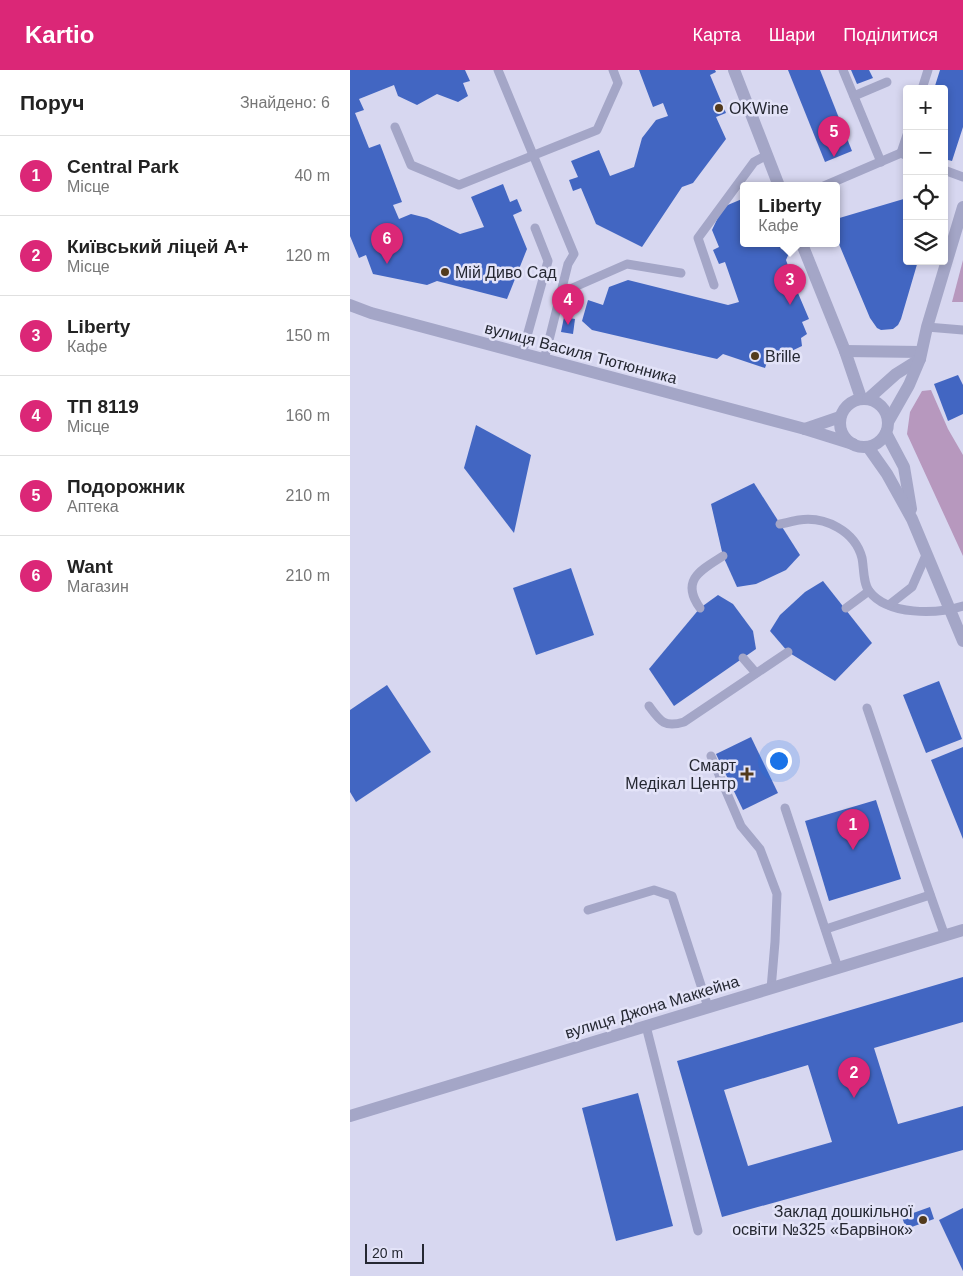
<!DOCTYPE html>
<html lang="uk">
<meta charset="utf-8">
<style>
:root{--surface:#fff;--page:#f6f6f6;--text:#222;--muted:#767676;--line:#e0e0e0;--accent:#db2777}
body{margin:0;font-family:Arial,sans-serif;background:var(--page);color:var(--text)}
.controls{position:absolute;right:15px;top:15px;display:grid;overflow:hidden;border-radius:5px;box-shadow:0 2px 8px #0003}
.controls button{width:45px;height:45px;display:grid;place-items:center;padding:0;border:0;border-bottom:1px solid var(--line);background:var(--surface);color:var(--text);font:25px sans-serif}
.scale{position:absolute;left:15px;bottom:12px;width:59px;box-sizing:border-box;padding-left:5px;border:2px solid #252832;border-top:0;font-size:14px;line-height:18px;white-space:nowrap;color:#252832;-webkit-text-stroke:4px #e3e3f8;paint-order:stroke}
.you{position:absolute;left:428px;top:690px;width:18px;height:18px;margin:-12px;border:4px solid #fff;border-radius:50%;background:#1a73e8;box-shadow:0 0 0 8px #1a73e833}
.badge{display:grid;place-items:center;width:32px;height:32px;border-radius:50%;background:var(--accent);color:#fff;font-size:16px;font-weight:700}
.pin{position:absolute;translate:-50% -41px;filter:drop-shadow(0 1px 2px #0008)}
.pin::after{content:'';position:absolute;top:26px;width:18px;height:15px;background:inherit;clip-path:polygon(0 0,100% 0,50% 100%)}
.popup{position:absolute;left:390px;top:112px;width:100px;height:65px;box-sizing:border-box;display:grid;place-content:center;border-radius:5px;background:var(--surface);filter:drop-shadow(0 1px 4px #0005);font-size:16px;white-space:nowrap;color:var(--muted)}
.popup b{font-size:19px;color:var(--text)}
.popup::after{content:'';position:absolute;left:50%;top:100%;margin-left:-10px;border:10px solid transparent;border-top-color:var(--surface)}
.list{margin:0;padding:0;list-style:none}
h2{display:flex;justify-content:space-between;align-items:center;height:65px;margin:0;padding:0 20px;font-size:21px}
h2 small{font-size:16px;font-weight:400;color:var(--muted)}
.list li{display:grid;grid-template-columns:32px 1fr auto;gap:15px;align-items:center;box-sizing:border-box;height:80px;padding:0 20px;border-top:1px solid var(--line)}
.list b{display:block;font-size:19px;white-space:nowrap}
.list p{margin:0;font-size:16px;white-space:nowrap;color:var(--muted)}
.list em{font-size:16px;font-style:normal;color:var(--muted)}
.icon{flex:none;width:28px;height:28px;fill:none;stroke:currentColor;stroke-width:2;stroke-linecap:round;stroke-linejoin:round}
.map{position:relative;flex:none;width:613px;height:1206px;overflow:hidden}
header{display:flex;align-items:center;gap:30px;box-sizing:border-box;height:70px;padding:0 25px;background:var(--accent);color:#fff}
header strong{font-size:24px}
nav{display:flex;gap:28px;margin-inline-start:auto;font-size:18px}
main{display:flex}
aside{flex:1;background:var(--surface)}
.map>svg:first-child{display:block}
.green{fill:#b798be}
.building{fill:#4266c2;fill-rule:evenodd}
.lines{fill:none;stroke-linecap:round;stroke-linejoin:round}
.service{stroke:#a4a6c7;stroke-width:9}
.minor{stroke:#a4a6c7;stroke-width:12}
.tertiary{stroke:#a4a6c7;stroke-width:12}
.poi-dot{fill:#523a1c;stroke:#e3e3f8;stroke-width:2}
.labels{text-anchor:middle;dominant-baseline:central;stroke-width:5;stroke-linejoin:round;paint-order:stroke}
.poi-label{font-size:16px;fill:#252832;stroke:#e3e3f8;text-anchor:start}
.street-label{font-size:16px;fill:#252832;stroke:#e3e3f8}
</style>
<header>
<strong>Kartio</strong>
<nav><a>Карта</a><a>Шари</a><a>Поділитися</a></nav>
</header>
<main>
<aside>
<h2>Поруч<small>Знайдено: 6</small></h2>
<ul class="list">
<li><span class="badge">1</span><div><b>Central Park</b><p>Місце</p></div><em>40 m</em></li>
<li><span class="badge">2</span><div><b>Київський ліцей А+</b><p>Місце</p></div><em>120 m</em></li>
<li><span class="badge">3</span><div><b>Liberty</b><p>Кафе</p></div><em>150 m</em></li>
<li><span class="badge">4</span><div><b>ТП 8119</b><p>Місце</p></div><em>160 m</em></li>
<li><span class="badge">5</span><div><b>Подорожник</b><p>Аптека</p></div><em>210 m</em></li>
<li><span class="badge">6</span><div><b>Want</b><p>Магазин</p></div><em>210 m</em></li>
</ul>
</aside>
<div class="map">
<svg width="613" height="1206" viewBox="0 0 613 1206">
<rect width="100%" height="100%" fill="#d7d7f0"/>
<g class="green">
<polygon points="613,190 613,232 602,232"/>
<polygon points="581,320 598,359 613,385 613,486 557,364 560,342 572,321"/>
</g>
<g class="building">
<polygon points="0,0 115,0 120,11 113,13 118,26 108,32 87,24 67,35 48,26 44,15 9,29 14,40 5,43 19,78 30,74 52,132 43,135 49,149 61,144 77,148 110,164 134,157 121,127 153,114 160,132 167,129 172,141 163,145 177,179 157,229 87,211 77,215 23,204 16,185 9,188 0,166"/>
<polygon points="289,0 365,0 366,2 360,5 376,43 366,47 376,69 343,113 332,117 292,177 246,154 231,118 223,121 219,110 228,107 221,91 249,80 260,106 284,97 292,68 306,50 318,46 313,33 303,37"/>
<polygon points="438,0 470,0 502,81 475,92"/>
<polygon points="501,0 519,0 523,8 507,14"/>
<polygon points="590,0 613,0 613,57 602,91 594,89 594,19 584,19"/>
<polygon points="557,128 557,191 568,191 551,249 548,255 543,259 531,260 527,258 520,248 486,167 486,149"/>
<polygon points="392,129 394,174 429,174 431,179 440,181 436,190 442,207 452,210 445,216 459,249 452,252 457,264 451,268 452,276 433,285 422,278 415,298 373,284 367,289 242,260 232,251 238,230 253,235 259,217 278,210 378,235 389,232 375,192 369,194 363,180 369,177 362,160 373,137"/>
<polygon points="214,247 225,249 223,264 211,262"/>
<polygon points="608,305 613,315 613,344 598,351 584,314"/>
<polygon points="126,355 181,385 164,463 114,398"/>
<polygon points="404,413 450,485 436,500 406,514 387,517 373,486 361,434"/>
<polygon points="221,498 244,565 186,585 163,518"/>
<polygon points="473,511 522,573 485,611 438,582 420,561 430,545 455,522"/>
<polygon points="368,525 383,534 403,561 406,579 324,636 299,599 350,538"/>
<polygon points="589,611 612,669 576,683 553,625"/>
<polygon points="37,615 81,682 6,732 0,722 0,640"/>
<polygon points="401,667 428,723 393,740 366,684"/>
<polygon points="613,677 613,769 581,690"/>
<polygon points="526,730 551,809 479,831 455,751"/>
<path d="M 613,907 L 613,952 L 524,978 L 548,1054 L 613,1036 L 613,1080 L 372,1147 L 327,991 ZM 458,995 L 482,1072 L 398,1096 L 374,1020 Z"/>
<polygon points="288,1023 323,1156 266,1171 232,1038"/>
<polygon points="580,1137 584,1149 556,1159 552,1147"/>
<polygon points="613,1138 613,1201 589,1150"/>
</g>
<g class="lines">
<g class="service">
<polyline points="148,0 224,184 218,194 194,290"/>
<polyline points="493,0 531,92"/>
<polyline points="572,19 578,0"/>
<polyline points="504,26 537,12"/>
<polyline points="45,57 61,95 109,115 247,60 268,13 263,0"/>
<polyline points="557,65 551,83 557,86"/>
<polyline points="594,100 613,107"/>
<polyline points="474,116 551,83"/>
<polyline points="364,215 348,168 404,92 417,85"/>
<polyline points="211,223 277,194 331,203"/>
<polyline points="577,257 613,260"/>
<polyline points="172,284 198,191 185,158"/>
<path d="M 430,454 C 436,453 443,451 449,450 C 475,446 505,461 512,488 C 514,498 513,513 519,521 C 538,546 587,544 613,536"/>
<polyline points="539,535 562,517 576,485"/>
<path d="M 350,538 C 330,510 351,500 373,486"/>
<polyline points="496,538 519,521"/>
<polyline points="393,588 406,603"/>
<path d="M 299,636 C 310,651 314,658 334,652 L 438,582"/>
<path d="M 517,638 C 543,714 567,790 595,866"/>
<polyline points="361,686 391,756 410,779 427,824 425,872 421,919"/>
<polyline points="435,738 488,898"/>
<polyline points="238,840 304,820 322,826 358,937"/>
<polyline points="476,859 580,825"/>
<polyline points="296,956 348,1161"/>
</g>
<g class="minor">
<polyline points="384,0 429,116"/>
<polyline points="452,174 495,281 511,328"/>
<polyline points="0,235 21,243 455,359 503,374"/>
<polyline points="495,281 571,282"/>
<circle cx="514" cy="353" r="24"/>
<polyline points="518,329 546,304 570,289"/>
<polyline points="538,352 559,315 570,289 577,257 613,137"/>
<polyline points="455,359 490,347"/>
<polyline points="536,363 554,397 561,439"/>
<polyline points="518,377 537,404 562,449 613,571"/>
</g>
<polyline class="tertiary" points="0,1046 613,860"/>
</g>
<g class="poi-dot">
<circle cx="369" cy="38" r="5"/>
<circle cx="95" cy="202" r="5"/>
<circle cx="405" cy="286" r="5"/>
<path d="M394.5 696.5h5v5h5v5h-5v5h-5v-5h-5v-5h5z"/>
<circle cx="573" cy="1150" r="5"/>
</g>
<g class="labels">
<g class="poi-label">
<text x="379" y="38">OKWine</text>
<text x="105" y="202">Мiй Диво Сад</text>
<text x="415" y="286">Brille</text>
<text x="386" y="695" text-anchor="end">Смарт<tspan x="386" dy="18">Медікал Центр</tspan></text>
<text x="563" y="1141" text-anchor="end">Заклад дошкільної<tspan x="563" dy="18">освіти №325 «Барвінок»</tspan></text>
</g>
<g class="street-label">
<text transform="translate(231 283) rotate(15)">вулиця Василя Тютюнника</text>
<text transform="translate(302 937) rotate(-17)">вулиця Джона Маккейна</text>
</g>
</g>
</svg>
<div class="controls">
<button>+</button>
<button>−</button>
<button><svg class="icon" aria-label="locate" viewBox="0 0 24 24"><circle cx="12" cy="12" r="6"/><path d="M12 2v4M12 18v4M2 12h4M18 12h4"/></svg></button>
<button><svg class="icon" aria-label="layers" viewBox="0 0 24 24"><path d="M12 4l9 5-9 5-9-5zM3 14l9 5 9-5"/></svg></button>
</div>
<div class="scale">20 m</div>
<div class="you"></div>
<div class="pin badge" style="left:503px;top:780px">1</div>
<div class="pin badge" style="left:504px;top:1028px">2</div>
<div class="pin badge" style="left:440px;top:235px">3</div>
<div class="popup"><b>Liberty</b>Кафе</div>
<div class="pin badge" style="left:218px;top:255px">4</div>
<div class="pin badge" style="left:484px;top:87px">5</div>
<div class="pin badge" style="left:37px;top:194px">6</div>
</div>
</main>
